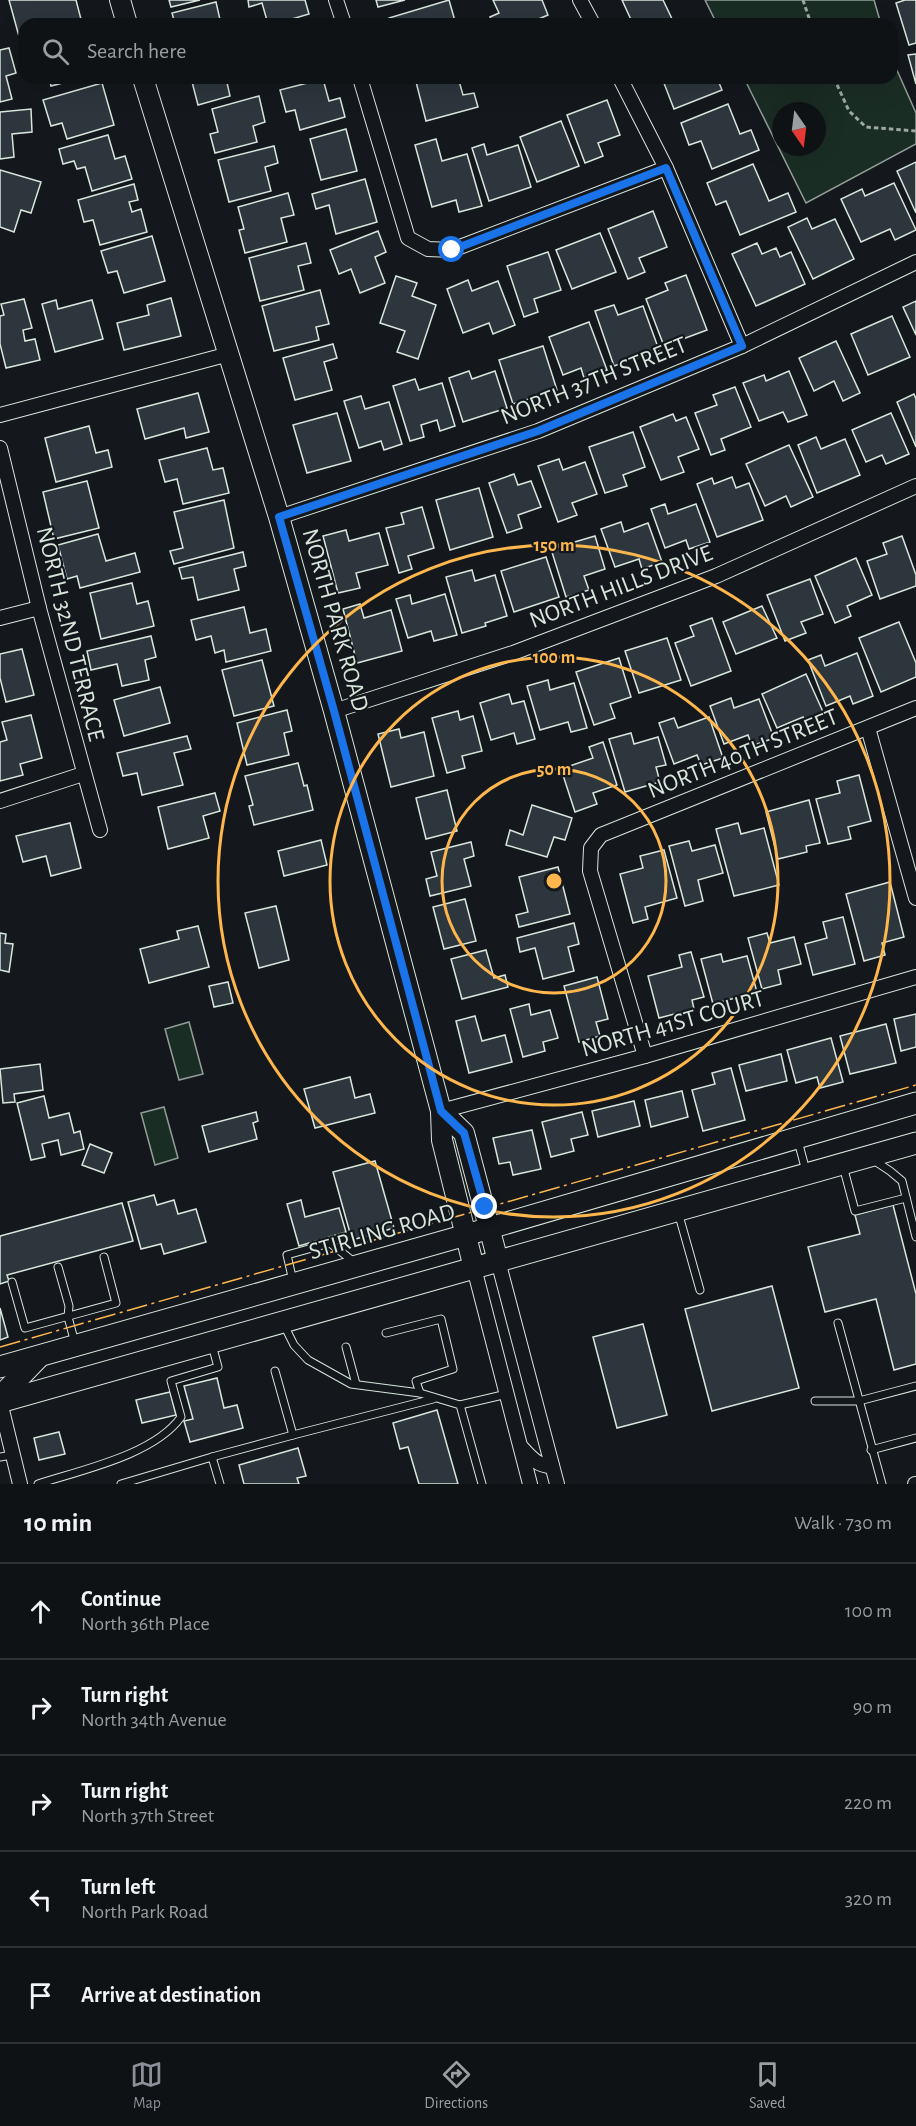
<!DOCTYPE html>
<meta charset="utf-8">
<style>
:root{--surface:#0f1215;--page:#181b1e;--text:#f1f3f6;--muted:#9b9ea0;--line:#2f3234;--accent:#8c9099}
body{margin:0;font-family:"Alegreya Sans",sans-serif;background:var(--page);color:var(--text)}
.compass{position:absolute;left:772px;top:102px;width:54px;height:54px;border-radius:50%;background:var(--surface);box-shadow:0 6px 24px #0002;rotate:166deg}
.stop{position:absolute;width:18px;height:18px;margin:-14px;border:4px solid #1a73e8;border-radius:50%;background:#fff}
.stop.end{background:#1a73e8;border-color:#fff;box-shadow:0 2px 6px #0008}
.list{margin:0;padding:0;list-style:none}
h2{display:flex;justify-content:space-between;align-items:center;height:78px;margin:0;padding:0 24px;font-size:26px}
h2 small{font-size:20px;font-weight:400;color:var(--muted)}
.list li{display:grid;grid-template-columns:39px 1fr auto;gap:18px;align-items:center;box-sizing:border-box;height:96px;padding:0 24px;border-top:2px solid var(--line)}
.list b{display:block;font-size:22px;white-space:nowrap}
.list p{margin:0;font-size:20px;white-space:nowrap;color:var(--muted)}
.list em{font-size:20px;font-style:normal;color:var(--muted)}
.icon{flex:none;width:33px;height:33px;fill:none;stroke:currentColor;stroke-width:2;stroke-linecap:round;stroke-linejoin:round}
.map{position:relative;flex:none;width:916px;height:1484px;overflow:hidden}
.search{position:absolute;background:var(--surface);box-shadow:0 6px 24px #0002;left:18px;right:18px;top:18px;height:66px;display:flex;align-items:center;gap:15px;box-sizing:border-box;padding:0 21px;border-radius:18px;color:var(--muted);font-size:22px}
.sheet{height:558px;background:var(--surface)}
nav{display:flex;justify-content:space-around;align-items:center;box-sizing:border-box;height:84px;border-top:2px solid var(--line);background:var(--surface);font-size:16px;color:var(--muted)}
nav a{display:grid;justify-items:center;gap:3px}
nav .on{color:var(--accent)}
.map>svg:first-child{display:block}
.green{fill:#1a2d24;stroke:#939e99;stroke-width:1.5;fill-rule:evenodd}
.building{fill:#2c363c;stroke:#d8e6dc;stroke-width:1.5}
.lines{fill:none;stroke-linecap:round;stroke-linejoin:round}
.lane-casing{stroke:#d8e6dc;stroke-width:9}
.street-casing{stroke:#d8e6dc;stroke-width:16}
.secondary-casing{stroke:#d8e6dc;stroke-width:22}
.primary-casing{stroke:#d8e6dc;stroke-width:23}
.path{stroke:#9da8a2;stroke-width:3;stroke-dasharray:4.5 3;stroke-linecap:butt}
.lane{stroke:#14181c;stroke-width:7}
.street{stroke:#14181c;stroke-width:14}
.secondary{stroke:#14181c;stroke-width:20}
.primary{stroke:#14181c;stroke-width:21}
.power{stroke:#ffb74d;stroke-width:1.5;stroke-dasharray:21 4.5 3 4.5;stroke-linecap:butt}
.route{stroke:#1a73e8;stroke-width:8}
.ring{fill:none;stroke:#ffb74d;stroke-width:3}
.labels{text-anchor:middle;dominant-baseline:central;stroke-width:4.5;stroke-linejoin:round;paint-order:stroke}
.street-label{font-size:24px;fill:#d8e6dc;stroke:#14181c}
.centre{fill:#ffb74d;stroke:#14181c;stroke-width:3}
.ring-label{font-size:18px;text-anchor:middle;font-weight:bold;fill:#ffb74d;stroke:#14181c;stroke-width:4.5;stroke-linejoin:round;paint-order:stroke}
</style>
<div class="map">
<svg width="916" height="1484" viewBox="0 0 916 1484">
<rect width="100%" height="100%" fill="#14181c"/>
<g class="green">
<polygon points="705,0 874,0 881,24 717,24"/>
<path d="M 892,59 L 916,113 L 916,144 L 806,203 L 744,78 L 892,78 ZM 781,111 L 817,111 L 817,147 L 781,147 Z"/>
<polygon points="189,1022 203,1074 179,1080 165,1029"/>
<polygon points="164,1107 178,1158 155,1165 141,1113"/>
</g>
<g class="building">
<polygon points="9,0 76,0 82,23 24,24 24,39 20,40"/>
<polygon points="169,0 200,0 171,7"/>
<polygon points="248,0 305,0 309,14 275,24 268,24 262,3 249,7"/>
<polygon points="376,0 405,0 378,7"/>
<polygon points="449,0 455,21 446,24 390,24 389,18"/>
<polygon points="493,0 542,0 548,15 527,24 493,24 490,17 499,13"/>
<polygon points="622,0 663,0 674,23 633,24"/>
<polygon points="905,0 916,0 916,43 909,45 896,3"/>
<polygon points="216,2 221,24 175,24 172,13"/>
<polygon points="9,48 16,73 6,76 12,99 0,102 0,50"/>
<polygon points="916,54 916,84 908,55"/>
<polygon points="49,78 82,78 51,86"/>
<polygon points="191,78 226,78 230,96 198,105"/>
<polygon points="415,78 469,78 459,81 463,95 474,93 478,107 426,121"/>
<polygon points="662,78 717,78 722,90 674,109"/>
<polygon points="323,79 329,101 340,98 345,117 300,130 295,110 286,112 280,90"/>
<polygon points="102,83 114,125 67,139 62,123 51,126 43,100"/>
<polygon points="259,96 265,122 253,126 257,142 215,153 210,134 218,132 212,109"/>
<polygon points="607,100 620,135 598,143 603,156 585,163 567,115"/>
<polygon points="728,104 740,134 751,130 759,150 712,169 701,141 689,145 681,123"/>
<polygon points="31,109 32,132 12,134 14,157 0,159 0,112"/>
<polygon points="561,121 579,166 537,182 520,137"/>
<polygon points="346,129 357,171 321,180 310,139"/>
<polygon points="108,135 115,159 125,156 132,179 92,191 85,167 77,169 74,161 63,164 59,149"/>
<polygon points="436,139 442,161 467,154 482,206 459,212 456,200 432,207 415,145"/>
<polygon points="484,144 487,155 518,145 531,187 489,201 472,148"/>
<polygon points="274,146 278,163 265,167 271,191 229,202 218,160"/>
<polygon points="916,162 916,213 897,171"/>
<polygon points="753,164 769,201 788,193 796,212 740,235 726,201 716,205 707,183"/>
<polygon points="0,170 41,182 31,213 21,210 14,232 0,227"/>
<polygon points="365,179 377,222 336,234 329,205 316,209 312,194"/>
<polygon points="894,183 916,230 895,240 890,229 861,242 841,199 862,189 865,196"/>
<polygon points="134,184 138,200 129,202 132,212 141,209 147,232 100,245 93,220 84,222 78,200"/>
<polygon points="288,193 294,215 281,218 287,242 245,253 239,230 244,229 238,207"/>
<polygon points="653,211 667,247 639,258 645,272 628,279 608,229"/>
<polygon points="807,218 812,229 835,219 854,259 813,279 788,227"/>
<polygon points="378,231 386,252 375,257 385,283 360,293 351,269 339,274 330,250"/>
<polygon points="600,233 616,272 572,289 556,250"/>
<polygon points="152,236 165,281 124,293 117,271 108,273 101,251"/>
<polygon points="306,243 311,263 298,266 304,290 260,301 249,258"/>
<polygon points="757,243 762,254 776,248 780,257 791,252 805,284 756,306 732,254"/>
<polygon points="548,252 561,290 534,299 538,312 524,317 507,266"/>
<polygon points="686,275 707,330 664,346 646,299 668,290 665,283"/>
<polygon points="396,276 417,283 412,296 436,305 418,359 397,352 405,331 380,323"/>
<polygon points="468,280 472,291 498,281 515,325 493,334 489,323 463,333 447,289"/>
<polygon points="320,290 329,324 316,327 319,340 274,351 262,306"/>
<polygon points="171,298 181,336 124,350 117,323 149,315 147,305"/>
<polygon points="24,299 32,328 23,330 25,341 35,339 40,360 6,368 0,344 0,316 4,315 1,304"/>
<polygon points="56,300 58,309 92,300 103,339 55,352 42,304"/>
<polygon points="916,301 916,335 903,307"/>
<polygon points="614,305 618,315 643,306 659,350 614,366 595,311"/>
<polygon points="892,316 910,357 868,375 851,334"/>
<polygon points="589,322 607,370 584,378 581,368 563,375 549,337"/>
<polygon points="836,341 860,393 843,401 834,381 814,391 799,358"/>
<polygon points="333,344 337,358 324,362 332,390 295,400 283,358"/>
<polygon points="543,346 557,390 513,404 499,360"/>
<polygon points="469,371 472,379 495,371 507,408 463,422 449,378"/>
<polygon points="789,371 807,415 788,422 783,412 759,421 743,383 764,375 766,381"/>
<polygon points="415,379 419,390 442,383 455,426 440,431 437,420 421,425 424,437 410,441 393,386"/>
<polygon points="735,387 751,427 721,439 725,450 711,455 695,413 717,405 713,395"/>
<polygon points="198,393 209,432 186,438 184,428 145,439 137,409"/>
<polygon points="914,394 916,399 916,447 897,402"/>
<polygon points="361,396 365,409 389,402 402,444 384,450 381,441 359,448 344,401"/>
<polygon points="337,413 351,461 307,473 293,425"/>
<polygon points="891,413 909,454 886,464 882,455 866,462 852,430"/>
<polygon points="673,414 676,421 686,417 699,449 678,457 684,472 661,480 640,427"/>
<polygon points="89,426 96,453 108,450 112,467 56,482 45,438"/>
<polygon points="633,432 645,467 623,475 627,486 605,493 589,447"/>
<polygon points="816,437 821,449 845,439 860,475 817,493 798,445"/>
<polygon points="789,445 813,497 791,507 786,496 765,506 746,464"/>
<polygon points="207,448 213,470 223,468 229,493 183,504 177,479 165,482 159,460"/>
<polygon points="559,459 563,470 585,462 597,494 572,503 577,515 558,522 538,466"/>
<polygon points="514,474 518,485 531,481 541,507 518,515 522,528 507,533 489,483"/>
<polygon points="732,477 736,488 749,483 763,520 717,537 697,484 712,478 714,484"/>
<polygon points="87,481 99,528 54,539 43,492"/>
<polygon points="479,488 493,537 450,550 436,500"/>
<polygon points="224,500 234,548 174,564 170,551 183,548 174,512"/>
<polygon points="665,504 668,514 696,504 710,542 689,549 686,540 665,548 651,509"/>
<polygon points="422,507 434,548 408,556 412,569 399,573 386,528 404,524 401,513"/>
<polygon points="621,522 624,532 648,523 662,562 642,569 639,559 615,567 601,529"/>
<polygon points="346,530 349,541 379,533 388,565 356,573 360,588 338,593 323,536"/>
<polygon points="98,534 106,561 135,553 140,572 80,588 77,576 67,579 58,545"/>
<polygon points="595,536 605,569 584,576 589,590 566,597 551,549"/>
<polygon points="902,536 916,575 916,586 880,599 867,561 887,554 883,543"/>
<polygon points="243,552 246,566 234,569 239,590 198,600 193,577 182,579 179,568"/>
<polygon points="546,557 559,597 514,612 501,571"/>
<polygon points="856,558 872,595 847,606 851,616 835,623 815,576"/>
<polygon points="472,570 475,581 495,575 507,616 485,623 486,626 462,633 446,577"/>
<polygon points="810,579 823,614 801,622 806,633 785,641 767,595"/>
<polygon points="132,583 137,604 148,601 154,626 101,639 90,593"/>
<polygon points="445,594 457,635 434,641 431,631 408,638 396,599 410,595 412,604"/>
<polygon points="360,604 364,618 391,610 402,651 357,663 343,609"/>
<polygon points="762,606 777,638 736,654 723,622"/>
<polygon points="244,607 250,633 266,629 271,651 226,662 224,650 215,653 211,636 196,640 191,620"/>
<polygon points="712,618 731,671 691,686 675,643 694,636 690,626"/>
<polygon points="899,622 916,663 916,677 881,692 859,638"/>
<polygon points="151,636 156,657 145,660 149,680 122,686 117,664 91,670 87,651"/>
<polygon points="667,638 681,680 639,693 625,651"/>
<polygon points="22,649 34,695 6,702 0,678 0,654"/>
<polygon points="857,653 873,696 853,704 850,696 826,706 808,660 821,655 825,666"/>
<polygon points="619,658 631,697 610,704 615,718 594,725 576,672"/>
<polygon points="262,660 274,706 234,716 222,670"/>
<polygon points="806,674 824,714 805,722 803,717 777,728 762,694"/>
<polygon points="548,680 550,690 574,683 587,728 571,732 568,722 540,730 527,686"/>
<polygon points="160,687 170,723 124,736 114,700"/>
<polygon points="509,694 512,704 524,701 535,739 517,744 514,733 491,740 480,703"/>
<polygon points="731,698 734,708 759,699 774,738 752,746 748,735 724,744 710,706"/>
<polygon points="287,710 292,731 284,733 289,755 247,765 237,723"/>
<polygon points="458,711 460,720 473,716 482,751 462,756 465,768 447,773 432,718"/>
<polygon points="31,715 42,758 20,764 23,775 0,781 0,742 7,740 2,722"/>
<polygon points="709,717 723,758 701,765 697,755 674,764 659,723 674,718 678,728"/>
<polygon points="399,729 401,738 424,732 434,776 391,787 378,734"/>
<polygon points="631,733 634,744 658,737 666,765 656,767 660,782 625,792 609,739"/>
<polygon points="187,736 191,749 174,753 183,785 142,795 137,773 123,776 117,753"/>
<polygon points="603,742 617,785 593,793 597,804 575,812 561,769 593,758 589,747"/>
<polygon points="298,763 304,786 307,785 313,810 254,825 249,806 253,805 245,776"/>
<polygon points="859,775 871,821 848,827 851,839 828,844 816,799 840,793 837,781"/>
<polygon points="447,790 457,831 426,839 416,798"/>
<polygon points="215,793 220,811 203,816 209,838 168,849 158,807"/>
<polygon points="809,800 820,843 806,846 807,852 778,859 766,812"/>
<polygon points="532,805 572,818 565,840 554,837 547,857 506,845 510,830 523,835"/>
<polygon points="70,823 81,868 51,876 46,856 23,862 16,836"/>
<polygon points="738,823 741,834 764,828 779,885 734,896 716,829"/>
<polygon points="321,840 327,865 284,876 278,851"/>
<polygon points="689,841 692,851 715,845 723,873 698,880 703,901 685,906 669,846"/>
<polygon points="471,842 474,856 464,859 471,886 430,896 426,879 437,876 431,852"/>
<polygon points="664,850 677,898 645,907 648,919 633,923 620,874 643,868 640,856"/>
<polygon points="558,867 570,914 519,927 516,915 528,912 519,877"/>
<polygon points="890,882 904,937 882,943 885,955 864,961 846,894"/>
<polygon points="465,899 476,941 444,949 433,907"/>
<polygon points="276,906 289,960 259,968 245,913"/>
<polygon points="843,917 855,964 813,975 805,944 827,938 823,922"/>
<polygon points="574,923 579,944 568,947 574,971 543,979 535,948 520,952 517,938"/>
<polygon points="198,926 209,967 149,983 140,949 179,939 177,931"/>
<polygon points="0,933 6,934 5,943 13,944 9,972 0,970"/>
<polygon points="767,933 770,943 794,937 801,964 778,970 781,984 762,989 748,938"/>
<polygon points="486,950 494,978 505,975 508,987 462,999 451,959"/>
<polygon points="691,952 704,997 692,1000 694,1009 659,1018 648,976 682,967 679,955"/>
<polygon points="721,954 723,962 747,956 757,992 713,1004 701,959"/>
<polygon points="597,977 608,1019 596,1022 600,1036 579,1042 564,986"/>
<polygon points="228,982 233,1003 214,1007 209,986"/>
<polygon points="529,1004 531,1015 550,1010 558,1038 543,1042 545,1051 523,1057 510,1009"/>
<polygon points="916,1014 916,1047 901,1051 894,1019"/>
<polygon points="475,1016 482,1041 505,1035 512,1062 469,1073 456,1021"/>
<polygon points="886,1024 896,1063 850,1074 840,1036"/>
<polygon points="831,1038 843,1082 820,1088 817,1077 796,1083 787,1050"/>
<polygon points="781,1054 787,1081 746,1091 739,1065"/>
<polygon points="40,1064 43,1090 14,1094 15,1102 3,1103 0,1069"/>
<polygon points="731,1068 745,1120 703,1131 692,1090 715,1084 712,1073"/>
<polygon points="350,1077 355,1098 370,1094 375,1113 315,1128 304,1089"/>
<polygon points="682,1091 688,1117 651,1127 645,1100"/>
<polygon points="44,1096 49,1118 69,1113 74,1133 80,1131 84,1149 61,1155 58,1140 42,1144 45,1157 31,1160 17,1103"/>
<polygon points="634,1101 640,1126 598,1137 592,1111"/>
<polygon points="256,1112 258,1121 253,1123 257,1139 209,1152 202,1126"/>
<polygon points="582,1112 588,1135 571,1139 574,1151 551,1157 542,1122"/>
<polygon points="532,1130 541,1169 513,1175 510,1162 499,1164 493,1138"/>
<polygon points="90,1144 112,1153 104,1173 82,1165"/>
<polygon points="375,1161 394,1228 352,1240 333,1172"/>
<polygon points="154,1195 157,1205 174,1200 178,1214 196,1209 206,1242 164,1254 161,1244 141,1249 128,1202"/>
<polygon points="301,1200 305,1217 339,1208 346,1232 299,1246 287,1204"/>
<polygon points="122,1203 133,1241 7,1275 9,1281 0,1284 0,1236"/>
<polygon points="893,1205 916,1294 916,1364 894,1370 876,1299 825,1312 808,1247 860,1234 855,1215"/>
<polygon points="772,1286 799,1388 712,1411 685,1309"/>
<polygon points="0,1308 8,1337 0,1340"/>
<polygon points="643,1324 667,1415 617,1428 593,1337"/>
<polygon points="217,1378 224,1408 237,1405 243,1428 190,1442 184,1421 193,1419 184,1386"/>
<polygon points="170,1392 176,1415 142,1423 136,1400"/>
<polygon points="437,1410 458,1484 419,1484 408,1447 400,1449 393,1423"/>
<polygon points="59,1432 65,1454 39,1460 34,1438"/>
<polygon points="298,1448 306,1476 297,1478 299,1484 244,1484 239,1465"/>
</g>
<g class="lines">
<defs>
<g id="lane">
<polyline points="798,1141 806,1171"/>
<polyline points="872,1159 890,1171 902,1181 916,1237"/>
<polyline points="843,1166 855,1211 906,1198"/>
<polyline points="678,1212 700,1290"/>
<polyline points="58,1267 69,1306 68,1317 75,1343"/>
<polyline points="293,1281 287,1255 330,1243 354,1262"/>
<polyline points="12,1282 25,1328 116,1303 104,1257"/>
<polyline points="838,1323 882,1484"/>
<polyline points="284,1325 294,1345 308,1360 351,1384 420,1393 460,1405 482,1484"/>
<polyline points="386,1333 441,1319 453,1369 416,1381 420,1393"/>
<polyline points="346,1347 356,1384"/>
<polyline points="815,1401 859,1401 916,1386"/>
<polyline points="460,1405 507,1394"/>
<polyline points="293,1435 433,1399"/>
<polyline points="871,1450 916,1438"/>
<polyline points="0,1457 12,1455"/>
<polyline points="212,1457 293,1435 275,1371"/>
<path d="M 38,1484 C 81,1470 154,1455 181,1417 L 171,1381 L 218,1367 L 212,1345"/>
<polyline points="121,1484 212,1457 220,1484"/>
</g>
<g id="street">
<polyline points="336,0 344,24"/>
<polyline points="580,0 593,24"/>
<polyline points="360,78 408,238 428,249 452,250 666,168"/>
<polyline points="620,78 666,168 742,346"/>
<polyline points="0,415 229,354"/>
<polyline points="0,448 39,608 100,830"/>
<polyline points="279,517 538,431 742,346 916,262"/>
<polyline points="0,618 39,608"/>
<polyline points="334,711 513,653 716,576 916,486"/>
<polyline points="868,728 916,898"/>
<polyline points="0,801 83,774"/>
<polyline points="645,1056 590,871 591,848 601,835 916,708"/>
<polyline points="441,1111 645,1056 916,977"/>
<polyline points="498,1261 557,1484"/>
<polyline points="474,1268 530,1484"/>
<polyline points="0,1402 20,1484"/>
<path d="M 522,1448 C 531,1458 538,1466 552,1466"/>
<polyline points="915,1484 916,1484"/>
</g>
<g id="secondary">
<polyline points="120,0 127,24"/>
<polyline points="143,78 279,517 334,711 441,1111 442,1140 474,1268"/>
<polyline points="441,1111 464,1133 498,1261"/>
</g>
<g id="primary">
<polyline points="0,1367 466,1235 916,1103"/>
<polyline points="0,1402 916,1143"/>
<polyline points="0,1402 5,1392 38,1358"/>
</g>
</defs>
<use href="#lane" class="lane-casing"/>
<use href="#street" class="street-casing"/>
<use href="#secondary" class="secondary-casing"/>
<use href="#primary" class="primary-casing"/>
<g class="path">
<polyline points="803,0 811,24"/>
<polyline points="834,78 849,111 866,127 916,131"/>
</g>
<use href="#lane" class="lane"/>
<use href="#street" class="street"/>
<use href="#secondary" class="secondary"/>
<use href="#primary" class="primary"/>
<polyline class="power" points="0,1347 916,1085"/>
</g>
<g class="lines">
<polyline class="route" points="452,250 666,168 742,346 538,431 279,517 334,711 441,1111 464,1133 485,1207"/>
</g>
<g class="ring">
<circle cx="554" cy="881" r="112"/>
<circle cx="554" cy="881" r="224"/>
<circle cx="554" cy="881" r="336"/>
</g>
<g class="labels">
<g class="street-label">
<text transform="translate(594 381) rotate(-22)">NORTH 37TH STREET</text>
<text transform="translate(621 587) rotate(-21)">NORTH HILLS DRIVE</text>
<text transform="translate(335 620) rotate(74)">NORTH PARK ROAD</text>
<text transform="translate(70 634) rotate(76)">NORTH 32ND TERRACE</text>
<text transform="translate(743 754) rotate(-22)">NORTH 40TH STREET</text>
<text transform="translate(673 1024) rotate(-16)">NORTH 41ST COURT</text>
<text transform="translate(382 1232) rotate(-16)">STIRLING ROAD</text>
</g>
</g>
<circle cx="554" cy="881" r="9" class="centre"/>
<g class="ring-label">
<text x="554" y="551">150 m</text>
<text x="554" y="663">100 m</text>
<text x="554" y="775">50 m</text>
</g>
</svg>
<svg class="compass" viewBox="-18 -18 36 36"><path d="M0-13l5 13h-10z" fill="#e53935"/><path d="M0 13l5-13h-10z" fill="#9b9ea0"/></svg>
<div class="stop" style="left:452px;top:250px"></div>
<div class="stop end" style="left:485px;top:1207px"></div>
<div class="search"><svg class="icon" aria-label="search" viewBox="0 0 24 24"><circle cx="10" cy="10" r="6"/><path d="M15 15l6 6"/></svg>Search here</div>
</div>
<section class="sheet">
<h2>10 min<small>Walk · 730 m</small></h2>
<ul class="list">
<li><svg class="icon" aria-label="ahead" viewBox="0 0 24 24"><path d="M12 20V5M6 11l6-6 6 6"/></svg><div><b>Continue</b><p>North 36th Place</p></div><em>100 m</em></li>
<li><svg class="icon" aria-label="right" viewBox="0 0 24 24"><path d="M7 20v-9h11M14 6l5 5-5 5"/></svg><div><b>Turn right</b><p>North 34th Avenue</p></div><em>90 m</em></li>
<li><svg class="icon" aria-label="right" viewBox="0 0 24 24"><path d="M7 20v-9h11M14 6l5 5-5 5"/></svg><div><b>Turn right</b><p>North 37th Street</p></div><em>220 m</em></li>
<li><svg class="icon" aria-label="left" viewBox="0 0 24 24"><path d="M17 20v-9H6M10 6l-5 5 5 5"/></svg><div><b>Turn left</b><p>North Park Road</p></div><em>320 m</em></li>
<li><svg class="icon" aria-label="arrive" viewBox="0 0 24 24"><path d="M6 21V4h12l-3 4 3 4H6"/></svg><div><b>Arrive at destination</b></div></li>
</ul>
</section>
<nav>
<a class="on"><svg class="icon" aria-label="map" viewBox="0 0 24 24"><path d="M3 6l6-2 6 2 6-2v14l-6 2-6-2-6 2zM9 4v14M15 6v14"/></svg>Map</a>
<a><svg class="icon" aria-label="directions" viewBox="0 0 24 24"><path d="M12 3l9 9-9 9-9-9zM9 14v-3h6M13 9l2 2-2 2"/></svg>Directions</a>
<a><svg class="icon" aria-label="saved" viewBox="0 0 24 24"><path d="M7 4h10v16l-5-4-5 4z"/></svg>Saved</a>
</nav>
